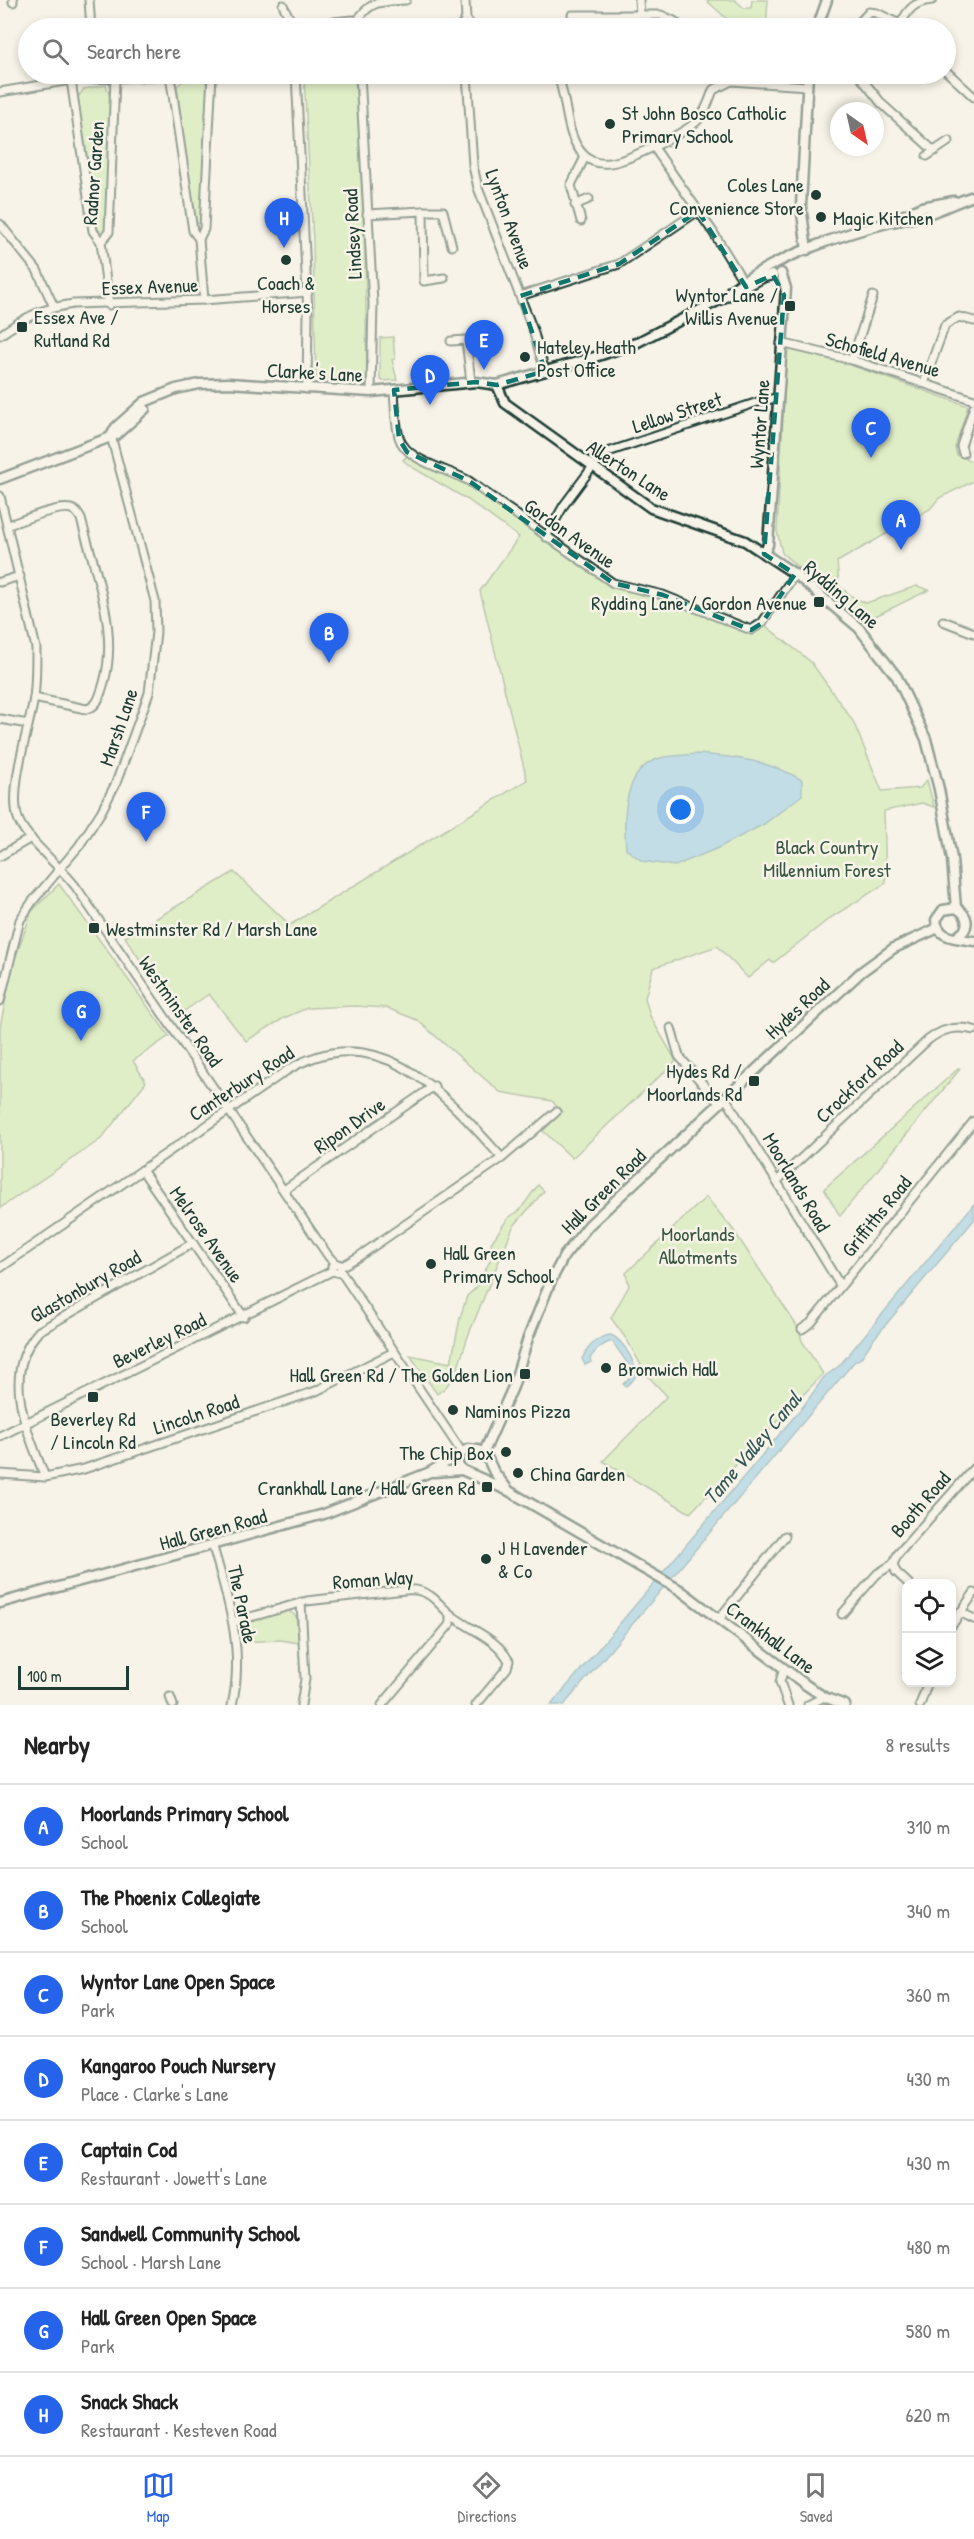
<!DOCTYPE html>
<meta charset="utf-8">
<style>
:root{--surface:#fff;--page:#f2f2f2;--text:#222;--muted:#767676;--line:#e0e0e0;--accent:#2563eb}
body{margin:0;font-family:"Patrick Hand",sans-serif;background:var(--page);color:var(--text)}
.controls{position:absolute;right:18px;bottom:18px;display:grid;overflow:hidden;border-radius:12px;box-shadow:0 3px 9px #0003}
.controls button{width:54px;height:54px;display:grid;place-items:center;padding:0;border:0;border-bottom:2px solid var(--line);background:var(--surface);color:var(--text);font:30px sans-serif}
.compass{position:absolute;left:830px;top:102px;width:54px;height:54px;border-radius:50%;background:var(--surface);box-shadow:0 3px 9px #0003;rotate:146deg}
.scale{position:absolute;left:18px;bottom:15px;width:111px;box-sizing:border-box;padding-left:6px;border:3px solid #1f3d34;border-top:0;font-size:16px;line-height:21px;white-space:nowrap;color:#1f3d34;-webkit-text-stroke:4px #f7f3e8;paint-order:stroke}
.you{position:absolute;left:681px;top:810px;width:21px;height:21px;margin:-15px;border:4px solid #fff;border-radius:50%;background:#1a73e8;box-shadow:0 0 0 9px #1a73e833}
.badge{display:grid;place-items:center;width:39px;height:39px;border-radius:50%;background:var(--accent);color:#fff;font-size:20px;font-weight:700}
.pin{position:absolute;translate:-50% -50px;filter:drop-shadow(0 2px 3px #0008)}
.pin::after{content:'';position:absolute;top:32px;width:21px;height:18px;background:inherit;clip-path:polygon(0 0,100% 0,50% 100%)}
.list{margin:0;padding:0;list-style:none}
h2{display:flex;justify-content:space-between;align-items:center;height:78px;margin:0;padding:0 24px;font-size:26px}
h2 small{font-size:20px;font-weight:400;color:var(--muted)}
.list li{display:grid;grid-template-columns:39px 1fr auto;gap:18px;align-items:center;box-sizing:border-box;height:84px;padding:0 24px;border-top:2px solid var(--line)}
.list b{display:block;font-size:22px;white-space:nowrap}
.list p{margin:0;font-size:20px;white-space:nowrap;color:var(--muted)}
.list em{font-size:20px;font-style:normal;color:var(--muted)}
.icon{flex:none;width:33px;height:33px;fill:none;stroke:currentColor;stroke-width:2;stroke-linecap:round;stroke-linejoin:round}
.map{position:relative;flex:none;width:974px;height:1705px;overflow:hidden}
.search{position:absolute;background:var(--surface);box-shadow:0 3px 9px #0003;left:18px;right:18px;top:18px;height:66px;display:flex;align-items:center;gap:15px;box-sizing:border-box;padding:0 21px;border-radius:33px;color:var(--muted);font-size:22px}
.sheet{height:750px;background:var(--surface)}
nav{display:flex;justify-content:space-around;align-items:center;box-sizing:border-box;height:84px;border-top:2px solid var(--line);background:var(--surface);font-size:16px;color:var(--muted)}
nav a{display:grid;justify-items:center;gap:3px}
nav .on{color:var(--accent)}
.map>svg:first-child{display:block}
.green{fill:#c4e8a1;stroke:#72926a;stroke-width:1.5}
.water{fill:#81c4e2;stroke:#5a8e9c;stroke-width:1.5}
.lines{fill:none;stroke-linecap:round;stroke-linejoin:round}
.minor-casing{stroke:#1f3d34;stroke-width:11}
.tertiary-casing{stroke:#1f3d34;stroke-width:13}
.minor{stroke:#f7f3e8;stroke-width:7}
.tertiary{stroke:#f7f3e8;stroke-width:8}
.marked{fill:none;stroke:#0f766e;stroke-width:4.5;stroke-dasharray:12 8;stroke-linejoin:round}
.poi-dot{fill:#1f3d34;stroke:#f7f3e8;stroke-width:2}
.labels{text-anchor:middle;dominant-baseline:central;stroke-width:5;stroke-linejoin:round;paint-order:stroke}
.poi-label{font-size:20px;fill:#1f3d34;stroke:#f7f3e8;text-anchor:start}
.street-label{font-size:20px;fill:#1f3d34;stroke:#f7f3e8}
.park-label{font-size:20px;fill:#385744;stroke:#f7f3e8}
.water-label{font-size:21px;font-style:italic;fill:#335857;stroke:#f7f3e8}
</style>
<div class="map">
<svg width="974" height="1705" viewBox="0 0 974 1705">
<rect width="100%" height="100%" fill="#f7f3e8"/>
<filter id="ink" filterUnits="userSpaceOnUse"><feTurbulence type="fractalNoise" baseFrequency=".0167" numOctaves="2"/><feDisplacementMap in="SourceGraphic" scale="12" xChannelSelector="R" yChannelSelector="G"/><feConvolveMatrix kernelMatrix="1 2 1 2 8 2 1 2 1" color-interpolation-filters="sRGB"/></filter>
<g filter="url(#ink)">
<g class="green">
<polygon points="706,0 735,0 744,8 751,8 752,0 768,0 766,28 737,28"/>
<polygon points="332,74 355,74 365,242 367,383 316,378 313,241 304,77"/>
<polygon points="203,79 210,88 203,222 195,224 177,86 184,80"/>
<polygon points="106,85 110,97 105,230 100,232 97,228 78,97 84,89"/>
<polygon points="393,337 395,359 392,360 397,380 382,381 380,378 380,338"/>
<polygon points="792,348 830,358 968,406 955,448 957,455 974,462 974,481 939,498 930,509 837,562 839,586 853,597 866,603 917,586 929,590 861,623 782,553 777,531 785,377 787,353"/>
<polygon points="409,454 456,473 613,583 663,595 751,629 762,623 811,662 853,721 882,791 920,788 927,780 934,807 922,803 884,811 886,883 830,918 773,963 770,960 748,978 717,946 653,968 645,998 650,1016 676,1061 572,1158 543,1131 562,1112 552,1101 500,1092 417,1020 387,1008 356,1006 307,1008 284,1018 246,1041 209,994 177,1016 125,937 234,872 290,925 527,780 480,591 519,537 468,500 410,466 403,460"/>
<polygon points="59,884 169,1036 133,1061 146,1082 101,1139 0,1208 0,1027 13,964 32,911"/>
<polygon points="959,1068 960,1069 840,1216 824,1189"/>
<polygon points="538,1185 544,1191 513,1227 468,1336 457,1371 446,1387 437,1394 410,1355 451,1363 460,1318 467,1296 476,1288 493,1255 491,1243 508,1218 520,1210"/>
<polygon points="706,1197 732,1228 799,1329 802,1341 823,1374 690,1513 603,1461 667,1396 646,1374 627,1340 611,1318 629,1286 626,1273"/>
<polygon points="287,1610 296,1616 299,1643 280,1640 242,1642 240,1633 253,1621"/>
</g>
<g class="water">
<path d="M 698,754 C 736,757 770,761 802,780 L 802,795 L 764,824 L 718,848 L 675,866 L 642,861 L 626,849 C 623,818 623,769 660,758 C 672,755 686,755 698,754 Z"/>
<polygon points="974,1204 974,1220 872,1341 861,1358 854,1362 564,1705 551,1705 805,1404 824,1377 839,1366"/>
<path d="M 611,1335 C 623,1340 640,1367 634,1379 L 626,1386 L 623,1384 L 631,1377 L 628,1364 L 612,1341 C 602,1344 597,1349 590,1358 L 591,1362 L 585,1365 L 582,1359 C 587,1348 597,1336 611,1335 Z"/>
</g>
<g class="lines">
<defs>
<g id="minor">
<polyline points="13,0 13,2"/>
<polyline points="89,0 91,28"/>
<polyline points="465,0 466,19 473,28"/>
<polyline points="639,0 640,14"/>
<polyline points="283,5 294,28"/>
<polyline points="572,15 661,15 674,21 682,28"/>
<path d="M 357,21 C 371,0 380,2 406,0"/>
<polyline points="857,25 869,12 877,13 907,28"/>
<path d="M 900,25 C 908,9 914,2 932,0"/>
<polyline points="294,26 353,20 360,22 362,28"/>
<polyline points="460,28 466,19"/>
<polyline points="946,71 974,97"/>
<polyline points="296,74 308,313 307,389"/>
<polyline points="360,74 373,303 371,392"/>
<polyline points="467,74 473,166 478,188 533,330 545,371"/>
<path d="M 557,74 C 568,98 564,136 584,155 C 590,162 600,164 609,163 C 626,162 688,132 699,119 C 706,111 709,101 713,90 L 731,81 L 807,86"/>
<polyline points="858,74 882,104 934,151"/>
<polyline points="170,75 193,231 199,239 204,300"/>
<polyline points="71,80 93,231 101,242"/>
<polyline points="0,92 71,80 204,74"/>
<polyline points="653,146 713,232 743,281"/>
<polyline points="927,156 949,141"/>
<polyline points="575,205 589,199"/>
<polyline points="423,211 443,211 452,246"/>
<polyline points="367,214 423,211 424,281 444,278"/>
<polyline points="581,221 571,185 585,157"/>
<polyline points="0,224 37,270 54,307"/>
<polyline points="199,239 204,229 212,74"/>
<polyline points="520,296 619,264 698,211"/>
<polyline points="109,305 101,242 109,232 115,78"/>
<path d="M 0,335 C 27,316 40,309 73,304 L 204,300 L 308,292"/>
<polyline points="451,341 466,340 471,382"/>
<polyline points="781,343 852,360 974,400"/>
<polyline points="852,360 873,296"/>
<polyline points="924,383 945,325 959,317 974,321"/>
<path d="M 394,390 C 395,405 395,422 399,437 C 406,462 449,469 469,481 L 613,583 L 663,595 L 751,630 L 762,623 L 795,574"/>
<polyline points="963,453 961,446 974,407"/>
<path d="M 0,496 L 36,648 C 36,665 36,681 34,698 C 29,729 7,793 19,821 C 28,841 61,867 76,887 L 329,1257 L 335,1263 L 341,1265 L 340,1273 L 332,1271 L 332,1266 L 335,1263"/>
<path d="M 8,525 C 21,521 58,505 71,509 C 76,510 79,515 81,519 C 95,572 121,634 102,689 C 99,698 97,707 86,709 L 34,698"/>
<polyline points="546,537 564,505 602,454 764,400 778,398"/>
<polyline points="0,582 20,576"/>
<polyline points="943,621 974,633"/>
<polyline points="0,719 28,724"/>
<polyline points="0,856 31,838"/>
<polyline points="0,1001 20,920 32,902 79,846 101,812 116,783 149,693 156,632 155,601 111,436"/>
<polyline points="671,1028 679,1056 719,1103"/>
<polyline points="725,1097 840,1285"/>
<polyline points="142,1170 244,1317"/>
<path d="M 777,1181 L 928,1040 C 942,1029 956,1025 974,1030"/>
<polyline points="284,1190 434,1086"/>
<polyline points="342,1266 358,1257 502,1158 556,1112"/>
<path d="M 0,1268 L 286,1071 C 378,1014 445,1095 502,1158"/>
<polyline points="341,1272 461,1451"/>
<polyline points="802,1329 811,1323 974,1121"/>
<polyline points="0,1436 332,1271"/>
<polyline points="0,1474 45,1477 84,1469 316,1391 394,1352"/>
<path d="M 45,1477 C 27,1430 0,1374 39,1331 L 193,1243"/>
<path d="M 213,1547 C 228,1599 245,1650 232,1705"/>
<polyline points="893,1564 896,1572 909,1584"/>
<polyline points="301,1602 305,1679 301,1705"/>
<polyline points="960,1612 974,1619"/>
<polyline points="842,1614 877,1574 893,1564 898,1554 974,1468"/>
<polyline points="719,1619 785,1536"/>
<path d="M 233,1622 L 307,1601 L 405,1590 C 410,1590 415,1589 420,1591 C 433,1594 440,1606 450,1614 C 471,1631 495,1636 509,1661 L 507,1668 L 476,1705"/>
<polyline points="952,1625 974,1593"/>
<polyline points="784,1668 780,1682 788,1705"/>
<polyline points="170,1697 173,1705"/>
<polyline points="382,1705 450,1624 450,1614"/>
<polyline points="808,1705 824,1697"/>
<polyline points="920,1705 928,1682"/>
</g>
<g id="tertiary">
<polyline points="817,28 827,0"/>
<polyline points="898,218 922,207 954,201"/>
<polyline points="807,250 801,206 808,74"/>
<path d="M 731,290 C 774,258 838,235 891,222 C 900,220 909,219 918,217 C 938,212 955,202 974,196"/>
<polyline points="497,385 505,403 651,508 745,541 795,574 859,628 897,677 926,739 939,789 952,859 956,908"/>
<polyline points="111,436 116,427 144,402 176,389 199,384 229,383 371,392 476,382 497,385 598,356 636,343 764,277 773,275"/>
<polyline points="0,479 116,435 145,409"/>
<polyline points="764,554 768,545 786,288 781,273"/>
<path d="M 957,937 L 964,931 C 970,921 965,913 956,908 L 943,910 L 936,920 C 938,940 959,938 974,941"/>
<polyline points="484,1452 513,1387 528,1338 550,1283 564,1256 589,1225 861,972 894,948 938,928"/>
<polyline points="458,1456 458,1465 462,1470 509,1491 680,1590 806,1685 824,1697 845,1705"/>
<polyline points="434,1472 462,1470"/>
<polyline points="0,1603 324,1514 430,1472 468,1449 478,1450 486,1455 494,1472 509,1491"/>
</g>
</defs>
<use href="#minor" class="minor-casing"/>
<use href="#tertiary" class="tertiary-casing"/>
<use href="#minor" class="minor"/>
<use href="#tertiary" class="tertiary"/>
</g>
</g>
<path d="M0 0H974V1705H0ZM 698,211 L 746,287 L 773,275 L 784,295 L 764,554 L 795,574 L 762,623 L 751,630 L 663,595 L 613,583 L 469,481 L 407,452 L 399,439 L 394,390 L 476,382 L 497,385 L 545,371 L 520,296 L 619,264 Z" fill="#f7f3e8" fill-opacity=".55" fill-rule="evenodd"/>
<path class="marked" d="M 698,211 L 746,287 L 773,275 L 784,295 L 764,554 L 795,574 L 762,623 L 751,630 L 663,595 L 613,583 L 469,481 L 407,452 L 399,439 L 394,390 L 476,382 L 497,385 L 545,371 L 520,296 L 619,264 Z"/>
<g class="poi-dot">
<circle cx="610" cy="124" r="6"/>
<circle cx="816" cy="195" r="6"/>
<circle cx="821" cy="217" r="6"/>
<circle cx="286" cy="260" r="6"/>
<rect x="784" y="300" width="12" height="12" rx="3"/>
<rect x="16" y="321" width="12" height="12" rx="3"/>
<circle cx="525" cy="357" r="6"/>
<rect x="813" y="596" width="12" height="12" rx="3"/>
<rect x="88" y="922" width="12" height="12" rx="3"/>
<rect x="748" y="1075" width="12" height="12" rx="3"/>
<circle cx="431" cy="1264" r="6"/>
<circle cx="606" cy="1368" r="6"/>
<rect x="519" y="1368" width="12" height="12" rx="3"/>
<rect x="87" y="1391" width="12" height="12" rx="3"/>
<circle cx="453" cy="1410" r="6"/>
<circle cx="506" cy="1452" r="6"/>
<circle cx="518" cy="1473" r="6"/>
<rect x="481" y="1481" width="12" height="12" rx="3"/>
<circle cx="486" cy="1559" r="6"/>
</g>
<g class="labels">
<g class="poi-label">
<text x="622" y="112">St John Bosco Catholic<tspan x="622" dy="23">Primary School</tspan></text>
<text x="804" y="184" text-anchor="end">Coles Lane<tspan x="804" dy="23">Convenience Store</tspan></text>
<text x="833" y="217">Magic Kitchen</text>
<text x="286" y="282" text-anchor="middle">Coach &amp;<tspan x="286" dy="23">Horses</tspan></text>
<text x="778" y="294" text-anchor="end">Wyntor Lane /<tspan x="778" dy="23">Willis Avenue</tspan></text>
<text x="34" y="316">Essex Ave /<tspan x="34" dy="23">Rutland Rd</tspan></text>
<text x="537" y="346">Hateley Heath<tspan x="537" dy="23">Post Office</tspan></text>
<text x="807" y="602" text-anchor="end">Rydding Lane / Gordon Avenue</text>
<text x="106" y="928">Westminster Rd / Marsh Lane</text>
<text x="742" y="1070" text-anchor="end">Hydes Rd /<tspan x="742" dy="23">Moorlands Rd</tspan></text>
<text x="443" y="1252">Hall Green<tspan x="443" dy="23">Primary School</tspan></text>
<text x="618" y="1368">Bromwich Hall</text>
<text x="513" y="1374" text-anchor="end">Hall Green Rd / The Golden Lion</text>
<text x="465" y="1410">Naminos Pizza</text>
<text x="93" y="1418" text-anchor="middle">Beverley Rd<tspan x="93" dy="23">/ Lincoln Rd</tspan></text>
<text x="494" y="1452" text-anchor="end">The Chip Box</text>
<text x="530" y="1473">China Garden</text>
<text x="475" y="1487" text-anchor="end">Crankhall Lane / Hall Green Rd</text>
<text x="498" y="1547">J H Lavender<tspan x="498" dy="23">&amp; Co</tspan></text>
</g>
<g class="street-label">
<text transform="translate(93 173) rotate(-86)">Radnor Garden</text>
<text transform="translate(510 219) rotate(70)">Lynton Avenue</text>
<text transform="translate(352 234) rotate(-93)">Lindsey Road</text>
<text transform="translate(150 286) rotate(-2)">Essex Avenue</text>
<text transform="translate(883 354) rotate(16)">Schofield Avenue</text>
<text transform="translate(315 372) rotate(3)">Clarke's Lane</text>
<text transform="translate(677 412) rotate(-18)">Lellow Street</text>
<text transform="translate(759 424) rotate(-86)">Wyntor Lane</text>
<text transform="translate(629 470) rotate(33)">Allerton Lane</text>
<text transform="translate(570 533) rotate(35)">Gordon Avenue</text>
<text transform="translate(842 594) rotate(41)">Rydding Lane</text>
<text transform="translate(118 727) rotate(-71)">Marsh Lane</text>
<text transform="translate(797 1008) rotate(-43)">Hydes Road</text>
<text transform="translate(181 1011) rotate(55)">Westminster Road</text>
<text transform="translate(859 1081) rotate(-43)">Crockford Road</text>
<text transform="translate(241 1083) rotate(-33)">Canterbury Road</text>
<text transform="translate(349 1125) rotate(-35)">Ripon Drive</text>
<text transform="translate(797 1182) rotate(59)">Moorlands Road</text>
<text transform="translate(603 1191) rotate(-45)">Hall Green Road</text>
<text transform="translate(876 1216) rotate(-51)">Griffiths Road</text>
<text transform="translate(207 1234) rotate(55)">Melrose Avenue</text>
<text transform="translate(85 1286) rotate(-30)">Glastonbury Road</text>
<text transform="translate(159 1340) rotate(-26)">Beverley Road</text>
<text transform="translate(196 1414) rotate(-18)">Lincoln Road</text>
<text transform="translate(920 1504) rotate(-49)">Booth Road</text>
<text transform="translate(213 1529) rotate(-15)">Hall Green Road</text>
<text transform="translate(373 1579) rotate(-4)">Roman Way</text>
<text transform="translate(243 1604) rotate(78)">The Parade</text>
<text transform="translate(771 1637) rotate(37)">Crankhall Lane</text>
</g>
<g class="park-label">
<text x="827" y="846">Black Country<tspan x="827" dy="23">Millennium Forest</tspan></text>
<text x="698" y="1233">Moorlands<tspan x="698" dy="23">Allotments</tspan></text>
</g>
<g class="water-label">
<text transform="translate(752 1448) rotate(-50)">Tame Valley Canal</text>
</g>
</g>
</svg>
<div class="controls">
<button><svg class="icon" aria-label="locate" viewBox="0 0 24 24"><circle cx="12" cy="12" r="6"/><path d="M12 2v4M12 18v4M2 12h4M18 12h4"/></svg></button>
<button><svg class="icon" aria-label="layers" viewBox="0 0 24 24"><path d="M12 4l9 5-9 5-9-5zM3 14l9 5 9-5"/></svg></button>
</div>
<svg class="compass" viewBox="-18 -18 36 36"><path d="M0-13l5 13h-10z" fill="#e53935"/><path d="M0 13l5-13h-10z" fill="#767676"/></svg>
<div class="scale">100 m</div>
<div class="you"></div>
<div class="pin badge" style="left:901px;top:550px">A</div>
<div class="pin badge" style="left:329px;top:663px">B</div>
<div class="pin badge" style="left:871px;top:458px">C</div>
<div class="pin badge" style="left:430px;top:405px">D</div>
<div class="pin badge" style="left:484px;top:370px">E</div>
<div class="pin badge" style="left:146px;top:842px">F</div>
<div class="pin badge" style="left:81px;top:1041px">G</div>
<div class="pin badge" style="left:284px;top:248px">H</div>
<div class="search"><svg class="icon" aria-label="search" viewBox="0 0 24 24"><circle cx="10" cy="10" r="6"/><path d="M15 15l6 6"/></svg>Search here</div>
</div>
<section class="sheet">
<h2>Nearby<small>8 results</small></h2>
<ul class="list">
<li><span class="badge">A</span><div><b>Moorlands Primary School</b><p>School</p></div><em>310 m</em></li>
<li><span class="badge">B</span><div><b>The Phoenix Collegiate</b><p>School</p></div><em>340 m</em></li>
<li><span class="badge">C</span><div><b>Wyntor Lane Open Space</b><p>Park</p></div><em>360 m</em></li>
<li><span class="badge">D</span><div><b>Kangaroo Pouch Nursery</b><p>Place · Clarke's Lane</p></div><em>430 m</em></li>
<li><span class="badge">E</span><div><b>Captain Cod</b><p>Restaurant · Jowett's Lane</p></div><em>430 m</em></li>
<li><span class="badge">F</span><div><b>Sandwell Community School</b><p>School · Marsh Lane</p></div><em>480 m</em></li>
<li><span class="badge">G</span><div><b>Hall Green Open Space</b><p>Park</p></div><em>580 m</em></li>
<li><span class="badge">H</span><div><b>Snack Shack</b><p>Restaurant · Kesteven Road</p></div><em>620 m</em></li>
</ul>
</section>
<nav>
<a class="on"><svg class="icon" aria-label="map" viewBox="0 0 24 24"><path d="M3 6l6-2 6 2 6-2v14l-6 2-6-2-6 2zM9 4v14M15 6v14"/></svg>Map</a>
<a><svg class="icon" aria-label="directions" viewBox="0 0 24 24"><path d="M12 3l9 9-9 9-9-9zM9 14v-3h6M13 9l2 2-2 2"/></svg>Directions</a>
<a><svg class="icon" aria-label="saved" viewBox="0 0 24 24"><path d="M7 4h10v16l-5-4-5 4z"/></svg>Saved</a>
</nav>
